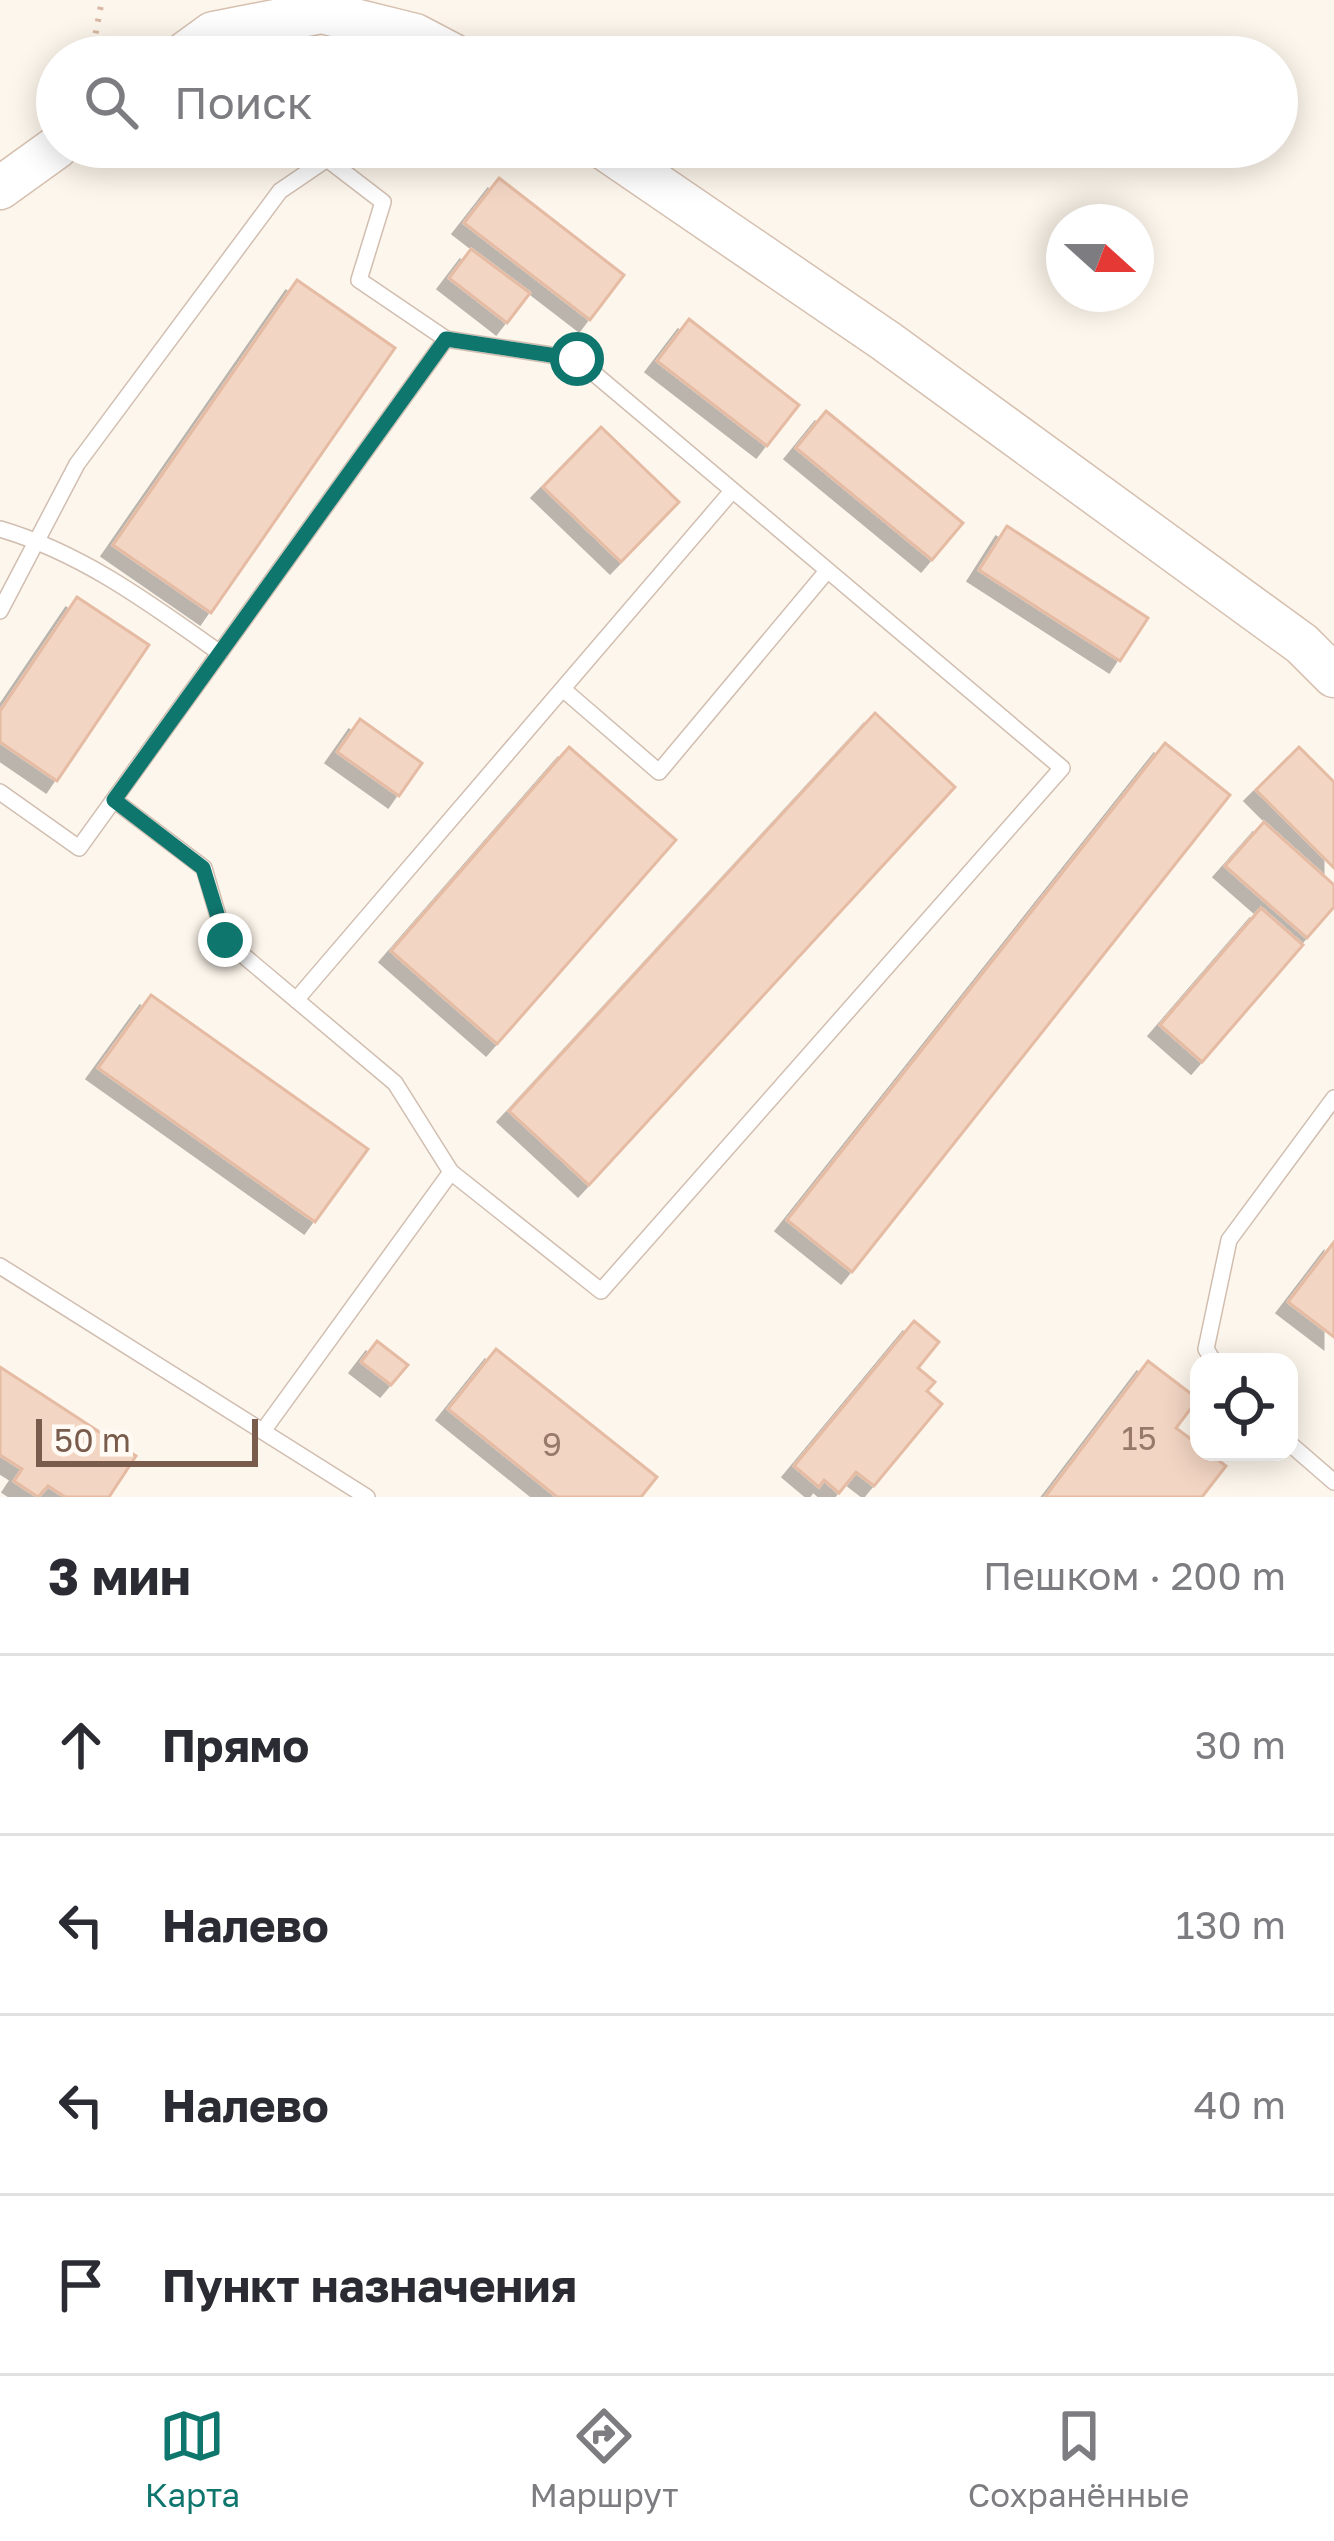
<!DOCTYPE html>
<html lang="ru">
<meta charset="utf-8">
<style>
:root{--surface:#fff;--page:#f7f7f7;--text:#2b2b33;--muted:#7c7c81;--line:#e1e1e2;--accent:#0f766e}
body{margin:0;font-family:"Golos Text",sans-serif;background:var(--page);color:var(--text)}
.controls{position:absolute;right:36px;bottom:36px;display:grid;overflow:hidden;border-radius:24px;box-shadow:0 6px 30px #0003}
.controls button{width:108px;height:108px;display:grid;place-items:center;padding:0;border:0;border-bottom:3px solid var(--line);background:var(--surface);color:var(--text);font:60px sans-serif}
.compass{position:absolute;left:1046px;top:204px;width:108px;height:108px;border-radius:50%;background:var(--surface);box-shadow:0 6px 30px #0003;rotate:111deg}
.scale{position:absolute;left:36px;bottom:30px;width:222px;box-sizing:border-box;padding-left:12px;border:6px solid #7a5c4d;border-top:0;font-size:33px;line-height:42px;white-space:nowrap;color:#7a5c4d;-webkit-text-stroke:9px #fffaf3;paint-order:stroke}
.stop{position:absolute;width:36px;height:36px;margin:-27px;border:9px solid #0f766e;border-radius:50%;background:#fff}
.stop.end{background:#0f766e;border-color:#fff;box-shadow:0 3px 12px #0008}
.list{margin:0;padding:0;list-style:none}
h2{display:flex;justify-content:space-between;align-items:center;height:156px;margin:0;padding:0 48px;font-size:51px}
h2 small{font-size:39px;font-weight:400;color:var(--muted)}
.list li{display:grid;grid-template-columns:78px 1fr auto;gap:36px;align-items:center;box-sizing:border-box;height:180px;padding:0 48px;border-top:3px solid var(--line)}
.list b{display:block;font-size:45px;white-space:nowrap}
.list em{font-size:39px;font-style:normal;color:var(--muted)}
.icon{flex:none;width:66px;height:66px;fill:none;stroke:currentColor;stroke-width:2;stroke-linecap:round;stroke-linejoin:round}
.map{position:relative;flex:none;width:1334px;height:1497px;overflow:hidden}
.search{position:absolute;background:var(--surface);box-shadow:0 6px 30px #0003;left:36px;right:36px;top:36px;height:132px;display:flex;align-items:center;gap:30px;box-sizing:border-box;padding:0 42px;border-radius:66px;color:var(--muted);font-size:45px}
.sheet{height:876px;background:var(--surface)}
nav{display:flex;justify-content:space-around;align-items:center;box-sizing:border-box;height:168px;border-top:3px solid var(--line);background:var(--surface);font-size:33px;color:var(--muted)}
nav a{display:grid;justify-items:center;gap:6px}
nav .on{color:var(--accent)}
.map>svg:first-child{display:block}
.building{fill:#f3d5c3;stroke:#e6bba3;stroke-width:3;filter:url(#shadow)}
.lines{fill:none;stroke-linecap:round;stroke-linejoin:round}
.lane-casing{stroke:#d1beb0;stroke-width:18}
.secondary-casing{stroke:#d6c0b0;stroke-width:45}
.path{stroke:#d9b8a5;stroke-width:6;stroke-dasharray:3 9;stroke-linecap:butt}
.lane{stroke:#fff;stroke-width:15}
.secondary{stroke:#fff;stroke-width:42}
.route{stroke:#0f766e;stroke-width:15}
.labels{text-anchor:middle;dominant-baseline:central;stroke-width:9;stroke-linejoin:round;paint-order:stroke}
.number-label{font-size:33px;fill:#987a6a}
</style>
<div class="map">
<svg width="1334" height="1497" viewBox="0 0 1334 1497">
<defs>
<filter id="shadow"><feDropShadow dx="-11" dy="11" stdDeviation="0" flood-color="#0004"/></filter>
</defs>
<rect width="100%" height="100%" fill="#fdf6ec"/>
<g class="building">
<polygon points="499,178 624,275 590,320 464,223"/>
<polygon points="471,249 530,293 507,323 449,278"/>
<polygon points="297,280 395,348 211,613 113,545"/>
<polygon points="689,319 799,405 767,446 657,361"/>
<polygon points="826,411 963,523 932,560 796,448"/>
<polygon points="601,427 679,502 621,562 543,487"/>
<polygon points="1007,526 1148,618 1120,661 979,570"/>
<polygon points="77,597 149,645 57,781 0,742 0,711"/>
<polygon points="875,713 955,787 589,1185 509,1111"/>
<polygon points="360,719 422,763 399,796 337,752"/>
<polygon points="1165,743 1230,795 852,1272 787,1220"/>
<polygon points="569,747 676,840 497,1044 391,951"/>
<polygon points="1299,747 1334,782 1334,868 1256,790"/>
<polygon points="1264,822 1334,885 1334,907 1307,938 1225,866"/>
<polygon points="1261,908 1303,945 1202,1062 1160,1025"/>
<polygon points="151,995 368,1149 315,1222 98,1068"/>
<polygon points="1334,1242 1334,1337 1288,1302"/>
<polygon points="914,1321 939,1342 918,1368 935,1382 927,1391 942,1404 874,1486 856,1472 839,1493 824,1480 819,1487 794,1466"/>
<polygon points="377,1341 408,1365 391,1385 361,1362"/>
<polygon points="496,1349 657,1477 641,1497 557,1497 448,1409"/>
<polygon points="1148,1361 1198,1399 1176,1428 1199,1445 1199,1452 1208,1452 1226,1466 1202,1497 1045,1497"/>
<polygon points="0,1367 136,1456 109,1497 65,1497 48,1486 38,1497 14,1481 22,1469 0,1455"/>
</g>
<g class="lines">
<defs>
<g id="lane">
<path d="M 0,529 C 82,553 151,604 220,653"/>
<polyline points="0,611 77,464 280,191 327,159 383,202 359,280 446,339 577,359 1062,768 601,1291 451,1172 263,1431"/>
<polyline points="564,690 659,772 827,571"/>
<polyline points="0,792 79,848 446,339"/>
<polyline points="114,800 204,868 225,940 395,1083 451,1172"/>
<polyline points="296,1000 732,491"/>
<polyline points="0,1266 367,1497"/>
<polyline points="1214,1362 1206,1349 1229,1240 1334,1098"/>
<polyline points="1289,1443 1334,1482"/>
</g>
<g id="secondary">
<polyline points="180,57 213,33 322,12 415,35 457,57"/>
<polyline points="602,147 886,341 1302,644 1334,676"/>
<polyline points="0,188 57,147"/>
</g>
</defs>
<use href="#lane" class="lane-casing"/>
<use href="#secondary" class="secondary-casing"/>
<polyline class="path" points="91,57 102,0"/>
<use href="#lane" class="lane"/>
<use href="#secondary" class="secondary"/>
</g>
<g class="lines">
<polyline class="route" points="225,940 203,868 114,800 446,339 577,359"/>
</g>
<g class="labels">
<g class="number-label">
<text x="1139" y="1437">15</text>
<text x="552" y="1443">9</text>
</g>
</g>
</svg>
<div class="controls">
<button><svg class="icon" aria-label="locate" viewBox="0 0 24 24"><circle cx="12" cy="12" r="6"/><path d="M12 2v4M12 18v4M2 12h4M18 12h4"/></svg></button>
</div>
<svg class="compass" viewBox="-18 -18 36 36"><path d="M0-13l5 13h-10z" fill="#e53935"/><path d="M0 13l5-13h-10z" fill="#7c7c81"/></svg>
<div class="scale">50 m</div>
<div class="stop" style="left:577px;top:359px"></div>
<div class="stop end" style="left:225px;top:940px"></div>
<div class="search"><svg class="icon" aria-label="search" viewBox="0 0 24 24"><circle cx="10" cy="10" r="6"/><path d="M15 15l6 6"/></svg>Поиск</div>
</div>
<section class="sheet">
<h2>3 мин<small>Пешком · 200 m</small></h2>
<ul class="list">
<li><svg class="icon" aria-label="ahead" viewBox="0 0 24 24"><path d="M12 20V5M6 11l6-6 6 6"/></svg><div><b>Прямо</b></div><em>30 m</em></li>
<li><svg class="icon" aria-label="left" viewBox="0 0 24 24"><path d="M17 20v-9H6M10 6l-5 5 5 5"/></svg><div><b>Налево</b></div><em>130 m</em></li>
<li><svg class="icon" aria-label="left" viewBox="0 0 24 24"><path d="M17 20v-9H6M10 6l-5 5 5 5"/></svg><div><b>Налево</b></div><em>40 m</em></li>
<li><svg class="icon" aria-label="arrive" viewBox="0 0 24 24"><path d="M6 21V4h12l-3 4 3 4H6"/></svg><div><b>Пункт назначения</b></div></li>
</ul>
</section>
<nav>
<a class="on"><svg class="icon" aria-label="map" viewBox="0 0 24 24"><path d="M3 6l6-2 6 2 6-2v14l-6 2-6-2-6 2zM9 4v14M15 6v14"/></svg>Карта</a>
<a><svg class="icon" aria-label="directions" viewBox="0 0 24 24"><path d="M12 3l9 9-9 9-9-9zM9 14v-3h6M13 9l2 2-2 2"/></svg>Маршрут</a>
<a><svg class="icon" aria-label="saved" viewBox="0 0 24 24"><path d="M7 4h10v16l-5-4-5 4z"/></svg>Сохранённые</a>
</nav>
